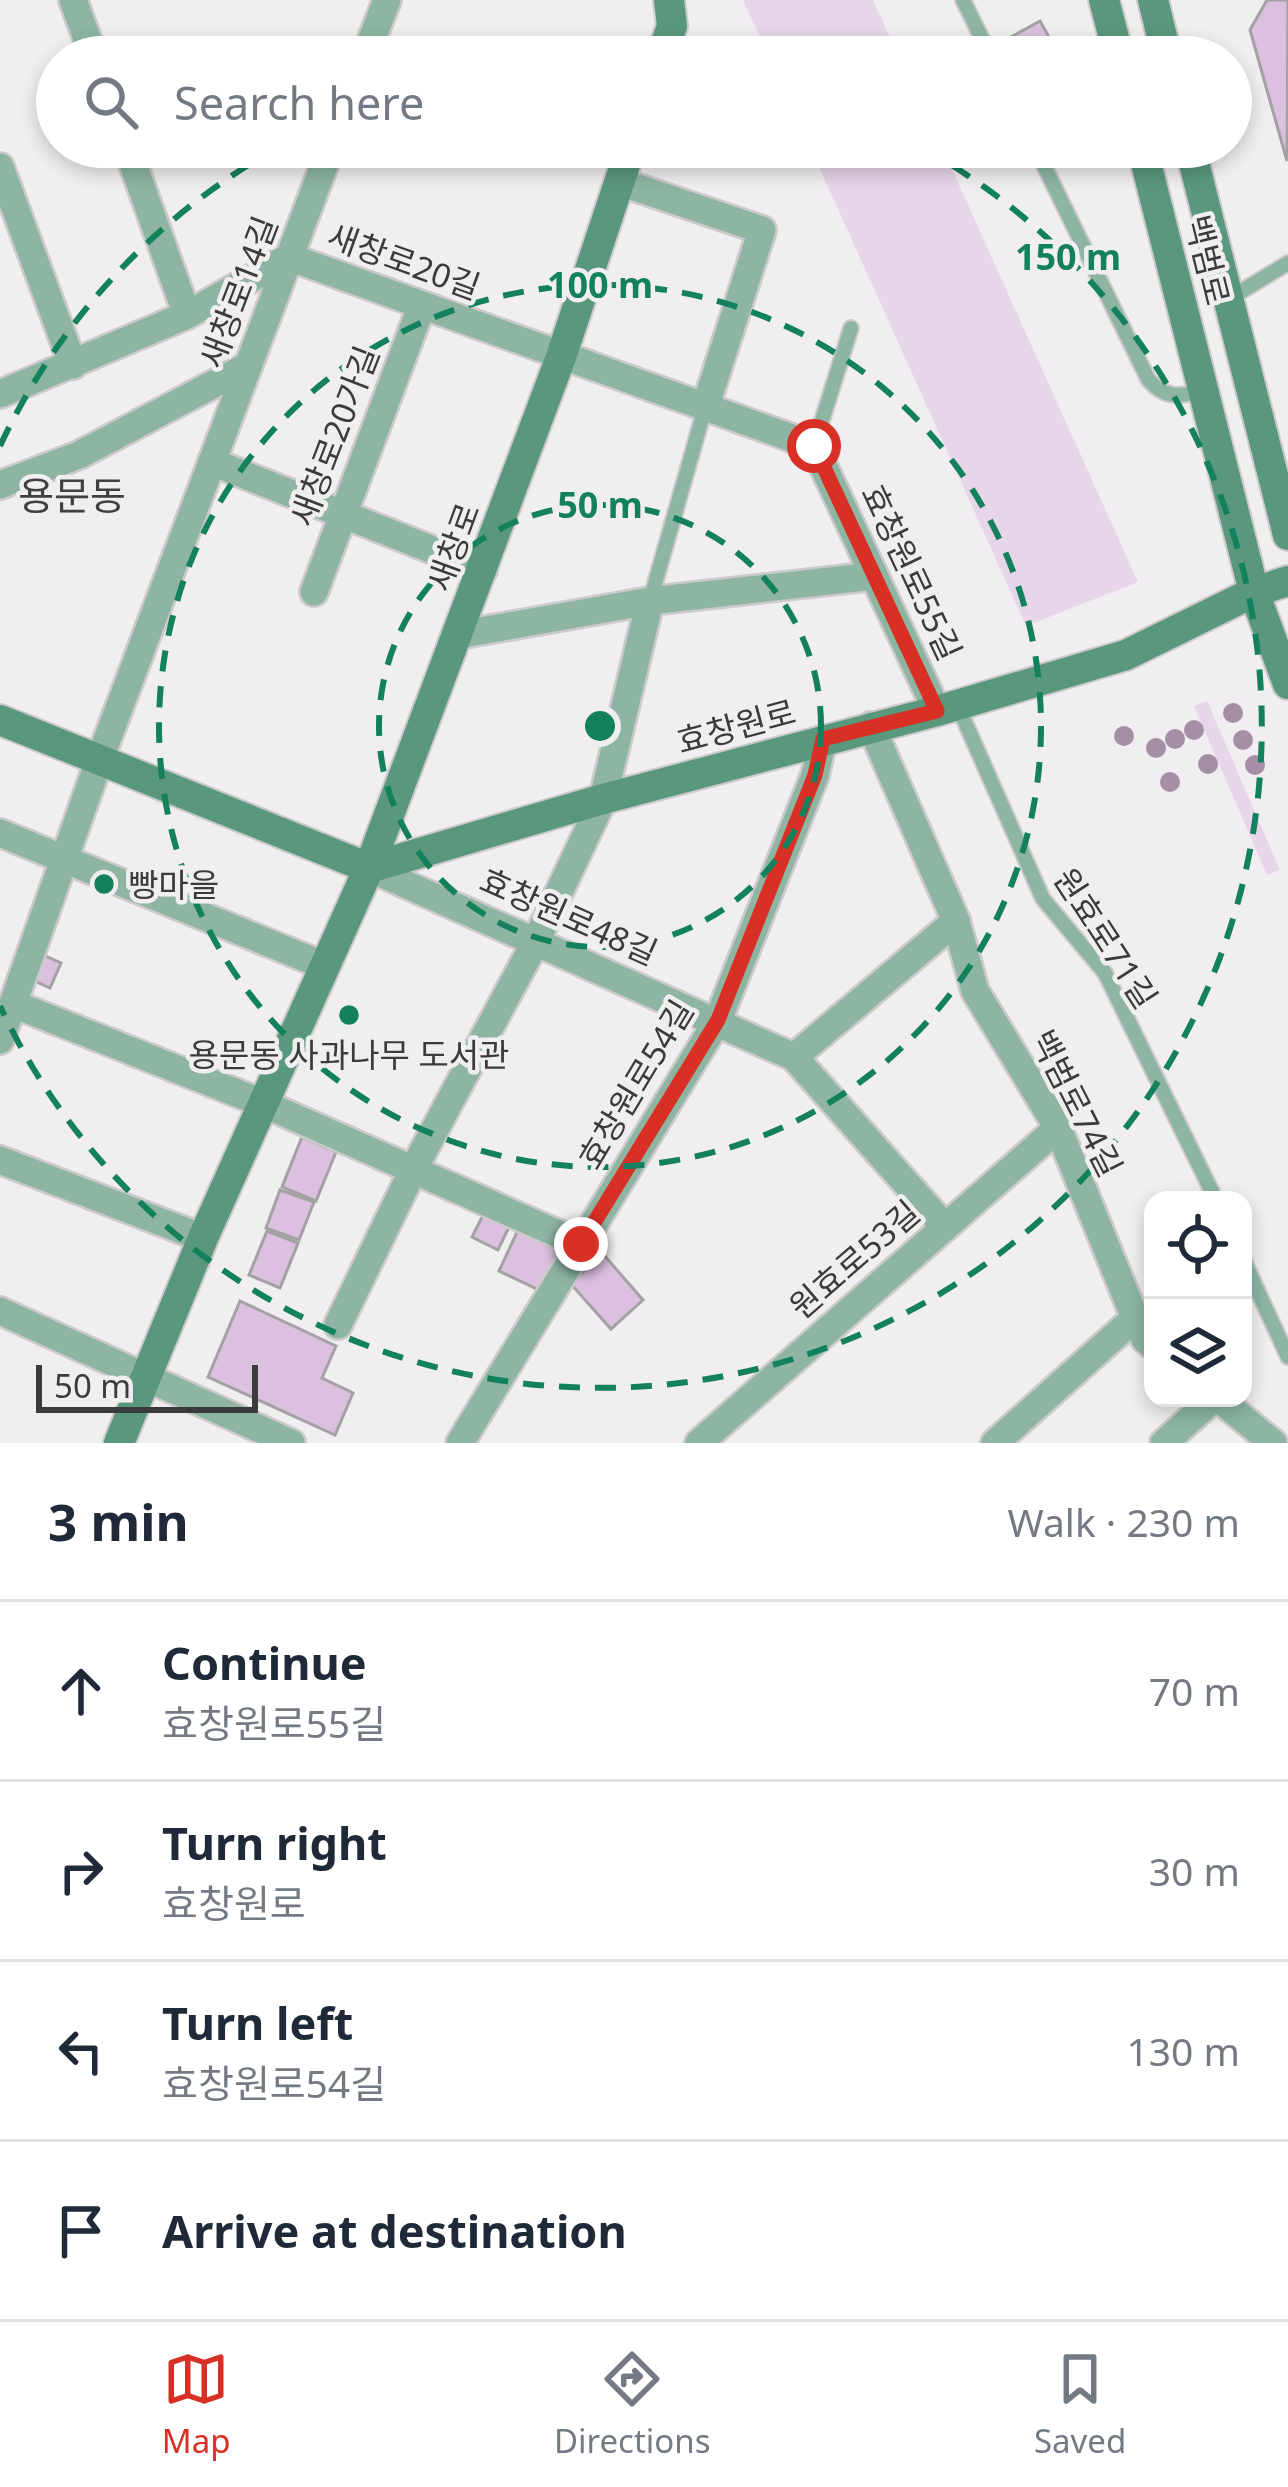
<!DOCTYPE html>
<meta charset="utf-8">
<style>
:root{--surface:#fff;--page:#f2f2f3;--text:#1f2937;--muted:#747a83;--line:#e0e1e3;--accent:#d93025}
body{margin:0;font-family:"Noto Sans","Noto Sans KR",sans-serif;background:var(--page);color:var(--text)}
.controls{position:absolute;right:36px;bottom:36px;display:grid;overflow:hidden;border-radius:24px;box-shadow:0 6px 18px #0003}
.controls button{width:108px;height:108px;display:grid;place-items:center;padding:0;border:0;border-bottom:3px solid var(--line);background:var(--surface);color:var(--text);font:60px sans-serif}
.scale{position:absolute;left:36px;bottom:30px;width:222px;box-sizing:border-box;padding-left:12px;border:6px solid #3c3b3c;border-top:0;font-size:33px;line-height:42px;white-space:nowrap;color:#3c3b3c;-webkit-text-stroke:9px #f0eef0;paint-order:stroke}
.stop{position:absolute;width:36px;height:36px;margin:-27px;border:9px solid #d93025;border-radius:50%;background:#fff}
.stop.end{background:#d93025;border-color:#fff;box-shadow:0 3px 12px #0008}
.list{margin:0;padding:0;list-style:none}
h2{display:flex;justify-content:space-between;align-items:center;height:156px;margin:0;padding:0 48px;font-size:51px}
h2 small{font-size:39px;font-weight:400;color:var(--muted)}
.list li{display:grid;grid-template-columns:78px 1fr auto;gap:36px;align-items:center;box-sizing:border-box;height:180px;padding:0 48px;border-top:3px solid var(--line)}
.list b{display:block;font-size:45px;white-space:nowrap}
.list p{margin:0;font-size:39px;white-space:nowrap;color:var(--muted)}
.list em{font-size:39px;font-style:normal;color:var(--muted)}
.icon{flex:none;width:66px;height:66px;fill:none;stroke:currentColor;stroke-width:2;stroke-linecap:round;stroke-linejoin:round}
.map{position:relative;flex:none;width:1288px;height:1443px;overflow:hidden}
.search{position:absolute;background:var(--surface);box-shadow:0 6px 18px #0003;left:36px;right:36px;top:36px;height:132px;display:flex;align-items:center;gap:30px;box-sizing:border-box;padding:0 42px;border-radius:66px;color:var(--muted);font-size:45px}
.sheet{height:876px;background:var(--surface)}
nav{display:flex;justify-content:space-around;align-items:center;box-sizing:border-box;height:168px;border-top:3px solid var(--line);background:var(--surface);font-size:33px;color:var(--muted)}
nav a{display:grid;justify-items:center;gap:6px}
nav .on{color:var(--accent)}
.map>svg:first-child{display:block}
.green{fill:#e7d6e9}
.building{fill:#dbc0df;stroke:#a3a1a3;stroke-width:3}
.lines{fill:none;stroke-linecap:round;stroke-linejoin:round}
.lane-casing{stroke:#cccacc;stroke-width:18}
.street-casing{stroke:#cccacc;stroke-width:32}
.secondary-casing{stroke:#cccacc;stroke-width:34}
.lane{stroke:#8db5a2;stroke-width:14}
.street{stroke:#8db5a2;stroke-width:27}
.secondary{stroke:#5a987d;stroke-width:30}
.tree{fill:#a58fa7}
.route{stroke:#d93025;stroke-width:15}
.ring{fill:none;stroke:#14815e;stroke-width:6;stroke-dasharray:21 15}
.poi-dot{fill:#14815e;stroke:#f0eef0;stroke-width:4.5}
.labels{text-anchor:middle;dominant-baseline:central;stroke-width:9;stroke-linejoin:round;paint-order:stroke}
.street-label{font-size:33px;fill:#3c3b3c;stroke:#f0eef0}
.poi-label{font-size:33px;fill:#3c3b3c;stroke:#f0eef0;text-anchor:start}
.quarter-label{font-size:39px;fill:#413f41;stroke:#f0eef0}
.centre{fill:#14815e;stroke:#f0eef0;stroke-width:6}
.ring-label{font-size:36px;text-anchor:middle;font-weight:bold;fill:#14815e;stroke:#f0eef0;stroke-width:9;stroke-linejoin:round;paint-order:stroke}
</style>
<div class="map">
<svg width="1288" height="1443" viewBox="0 0 1288 1443">
<rect width="100%" height="100%" fill="#f0eef0"/>
<g class="green">
<polygon points="743,0 873,0 899,57 769,57"/>
<polygon points="810,147 942,147 1138,582 1026,626"/>
<polygon points="1207,701 1280,870 1267,875 1194,706"/>
</g>
<g class="building">
<polygon points="1267,0 1288,0 1287,161 1250,30"/>
<polygon points="1040,21 1060,57 1010,57 1002,42"/>
<polygon points="39,953 61,963 50,988 30,979"/>
<polygon points="302,1137 336,1152 316,1201 282,1187"/>
<polygon points="280,1190 314,1202 299,1240 266,1228"/>
<polygon points="484,1213 510,1225 498,1250 472,1237"/>
<polygon points="518,1230 563,1250 539,1290 499,1271"/>
<polygon points="267,1231 298,1243 280,1288 249,1275"/>
<polygon points="603,1254 643,1300 611,1329 570,1283"/>
<polygon points="240,1301 336,1346 322,1378 353,1393 335,1435 208,1377"/>
</g>
<g class="lines">
<defs>
<g id="lane">
<polyline points="963,0 991,57"/>
<path d="M 1035,147 L 1148,379 C 1165,400 1180,396 1205,391"/>
<polyline points="1227,300 1288,263"/>
<polyline points="814,446 851,328"/>
<polyline points="650,601 705,408"/>
<polyline points="957,704 1043,899 1105,973 1216,1200"/>
<polyline points="1243,1259 1288,1357"/>
</g>
<g id="street">
<polyline points="73,0 94,57"/>
<polyline points="365,57 387,0"/>
<polyline points="127,147 187,315"/>
<polyline points="0,167 73,365"/>
<polyline points="620,182 762,230 705,408"/>
<polyline points="0,394 187,315 289,257 814,446 937,711"/>
<polyline points="212,462 483,570"/>
<polyline points="0,485 79,455 248,366"/>
<polyline points="314,592 422,305"/>
<polyline points="650,601 874,576"/>
<polyline points="871,726 956,921 975,991 1058,1128 1135,1318 1145,1339 1153,1346"/>
<polyline points="0,833 325,966"/>
<polyline points="369,868 794,1057 945,1227"/>
<polyline points="16,1005 262,1103 581,1244"/>
<polyline points="0,1040 99,761 331,147"/>
<polyline points="794,1057 956,921"/>
<polyline points="0,1160 203,1238"/>
<polyline points="0,1311 291,1443"/>
<polyline points="338,1325 413,1170 536,941 603,799 650,601 458,635"/>
<polyline points="1218,1398 1273,1443"/>
<polyline points="460,1443 718,1020 815,775 823,739"/>
<polyline points="699,1443 1058,1128"/>
<polyline points="995,1443 1135,1318"/>
<polyline points="1164,1443 1214,1398"/>
</g>
<g id="secondary">
<polyline points="1104,0 1119,57"/>
<polyline points="1153,0 1167,57"/>
<polyline points="661,57 672,26 669,0"/>
<polyline points="1142,147 1254,592 1288,684"/>
<polyline points="1190,147 1288,535"/>
<polyline points="0,720 369,868 603,799 937,711 1126,655 1254,592 1288,581"/>
<polyline points="119,1443 203,1238 369,868 561,357 631,147"/>
</g>
</defs>
<use href="#lane" class="lane-casing"/>
<use href="#street" class="street-casing"/>
<use href="#secondary" class="secondary-casing"/>
<use href="#lane" class="lane"/>
<use href="#street" class="street"/>
<use href="#secondary" class="secondary"/>
</g>
<g class="tree">
<circle cx="1233" cy="713" r="10"/>
<circle cx="1194" cy="730" r="10"/>
<circle cx="1124" cy="736" r="10"/>
<circle cx="1175" cy="739" r="10"/>
<circle cx="1243" cy="740" r="10"/>
<circle cx="1156" cy="748" r="10"/>
<circle cx="1208" cy="764" r="10"/>
<circle cx="1255" cy="765" r="10"/>
<circle cx="1170" cy="782" r="10"/>
</g>
<g class="lines">
<polyline class="route" points="581,1244 718,1020 815,775 823,739 937,711 814,446"/>
</g>
<g class="ring">
<circle cx="600" cy="726" r="221"/>
<circle cx="600" cy="726" r="441"/>
<path d="M0 446A662 662 0 0 1 279 147M921 147A662 662 0 1 1 0 1006"/>
</g>
<g class="poi-dot">
<circle cx="104" cy="884" r="12"/>
<circle cx="349" cy="1015" r="12"/>
</g>
<g class="labels">
<g class="street-label">
<text transform="translate(1208 260) rotate(76)">백범로</text>
<text transform="translate(404 261) rotate(20)">새창로20길</text>
<text transform="translate(238 292) rotate(-69)">새창로14길</text>
<text transform="translate(334 436) rotate(-69)">새창로20가길</text>
<text transform="translate(453 547) rotate(-70)">새창로</text>
<text transform="translate(912 572) rotate(65)">효창원로55길</text>
<text transform="translate(736 726) rotate(-15)">효창원로</text>
<text transform="translate(569 916) rotate(24)">효창원로48길</text>
<text transform="translate(1106 938) rotate(57)">원효로71길</text>
<text transform="translate(635 1084) rotate(-59)">효창원로54길</text>
<text transform="translate(1077 1103) rotate(63)">백범로74길</text>
<text transform="translate(854 1259) rotate(-41)">원효로53길</text>
</g>
<g class="poi-label">
<text x="128" y="884">빵마을</text>
<text x="349" y="1054" text-anchor="middle">용문동 사과나무 도서관</text>
</g>
<g class="quarter-label">
<text x="72" y="494">용문동</text>
</g>
</g>
<circle cx="600" cy="726" r="18" class="centre"/>
<g class="ring-label">
<text x="1068" y="270">150 m</text>
<text x="600" y="298">100 m</text>
<text x="600" y="518">50 m</text>
</g>
</svg>
<div class="controls">
<button><svg class="icon" aria-label="locate" viewBox="0 0 24 24"><circle cx="12" cy="12" r="6"/><path d="M12 2v4M12 18v4M2 12h4M18 12h4"/></svg></button>
<button><svg class="icon" aria-label="layers" viewBox="0 0 24 24"><path d="M12 4l9 5-9 5-9-5zM3 14l9 5 9-5"/></svg></button>
</div>
<div class="scale">50 m</div>
<div class="stop" style="left:814px;top:446px"></div>
<div class="stop end" style="left:581px;top:1244px"></div>
<div class="search"><svg class="icon" aria-label="search" viewBox="0 0 24 24"><circle cx="10" cy="10" r="6"/><path d="M15 15l6 6"/></svg>Search here</div>
</div>
<section class="sheet">
<h2>3 min<small>Walk · 230 m</small></h2>
<ul class="list">
<li><svg class="icon" aria-label="ahead" viewBox="0 0 24 24"><path d="M12 20V5M6 11l6-6 6 6"/></svg><div><b>Continue</b><p>효창원로55길</p></div><em>70 m</em></li>
<li><svg class="icon" aria-label="right" viewBox="0 0 24 24"><path d="M7 20v-9h11M14 6l5 5-5 5"/></svg><div><b>Turn right</b><p>효창원로</p></div><em>30 m</em></li>
<li><svg class="icon" aria-label="left" viewBox="0 0 24 24"><path d="M17 20v-9H6M10 6l-5 5 5 5"/></svg><div><b>Turn left</b><p>효창원로54길</p></div><em>130 m</em></li>
<li><svg class="icon" aria-label="arrive" viewBox="0 0 24 24"><path d="M6 21V4h12l-3 4 3 4H6"/></svg><div><b>Arrive at destination</b></div></li>
</ul>
</section>
<nav>
<a class="on"><svg class="icon" aria-label="map" viewBox="0 0 24 24"><path d="M3 6l6-2 6 2 6-2v14l-6 2-6-2-6 2zM9 4v14M15 6v14"/></svg>Map</a>
<a><svg class="icon" aria-label="directions" viewBox="0 0 24 24"><path d="M12 3l9 9-9 9-9-9zM9 14v-3h6M13 9l2 2-2 2"/></svg>Directions</a>
<a><svg class="icon" aria-label="saved" viewBox="0 0 24 24"><path d="M7 4h10v16l-5-4-5 4z"/></svg>Saved</a>
</nav>
